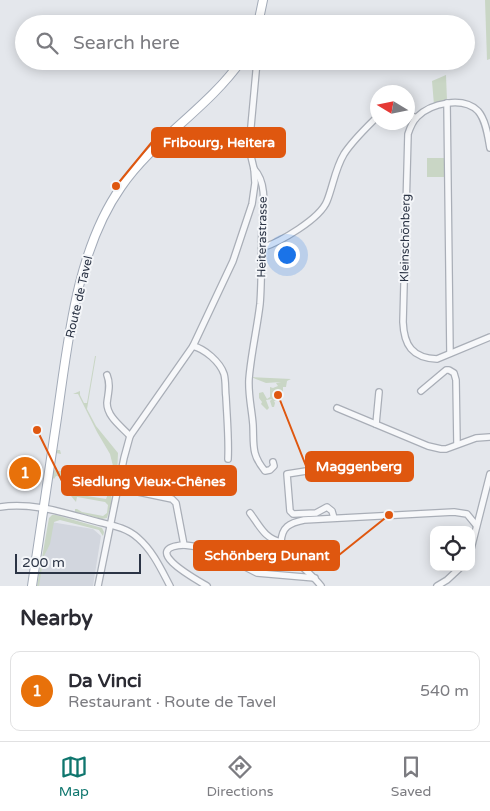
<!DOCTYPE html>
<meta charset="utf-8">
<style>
:root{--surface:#fff;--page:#f7f7f7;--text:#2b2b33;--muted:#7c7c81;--line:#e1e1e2;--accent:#0f766e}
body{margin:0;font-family:"Varela Round",sans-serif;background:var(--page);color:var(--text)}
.controls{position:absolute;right:15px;bottom:15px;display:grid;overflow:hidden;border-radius:10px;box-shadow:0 2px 12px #0003}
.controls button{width:45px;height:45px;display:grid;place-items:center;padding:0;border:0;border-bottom:1px solid var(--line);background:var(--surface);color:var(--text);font:25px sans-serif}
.compass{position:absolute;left:370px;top:85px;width:45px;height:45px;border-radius:50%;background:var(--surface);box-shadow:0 2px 12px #0003;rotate:280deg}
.scale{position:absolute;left:15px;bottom:12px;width:126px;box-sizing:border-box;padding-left:5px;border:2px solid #2b3445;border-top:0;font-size:14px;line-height:18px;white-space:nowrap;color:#2b3445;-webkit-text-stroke:4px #f4f6f9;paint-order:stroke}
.you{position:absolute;left:286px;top:254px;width:18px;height:18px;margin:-12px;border:4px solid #fff;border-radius:50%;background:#1a73e8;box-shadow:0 0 0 8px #1a73e833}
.badge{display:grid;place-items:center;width:32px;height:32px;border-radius:50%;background:var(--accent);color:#fff;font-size:16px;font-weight:700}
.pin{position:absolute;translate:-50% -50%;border:2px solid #fff;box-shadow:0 1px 5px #0006}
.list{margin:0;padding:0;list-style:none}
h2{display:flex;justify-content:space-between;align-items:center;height:65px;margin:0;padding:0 20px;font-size:21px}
h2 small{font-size:16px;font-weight:400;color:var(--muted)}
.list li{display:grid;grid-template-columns:32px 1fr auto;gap:15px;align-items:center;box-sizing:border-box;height:80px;margin:0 10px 10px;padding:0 10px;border:1px solid var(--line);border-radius:10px}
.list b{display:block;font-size:19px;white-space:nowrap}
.list p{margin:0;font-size:16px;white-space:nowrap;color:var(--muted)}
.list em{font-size:16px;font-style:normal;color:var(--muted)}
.icon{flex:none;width:28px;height:28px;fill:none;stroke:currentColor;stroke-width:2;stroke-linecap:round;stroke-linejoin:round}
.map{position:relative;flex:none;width:490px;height:586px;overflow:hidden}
.search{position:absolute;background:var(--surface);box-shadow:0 2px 12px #0003;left:15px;right:15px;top:15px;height:55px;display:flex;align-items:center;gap:12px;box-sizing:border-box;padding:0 18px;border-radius:28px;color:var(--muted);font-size:19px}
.sheet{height:155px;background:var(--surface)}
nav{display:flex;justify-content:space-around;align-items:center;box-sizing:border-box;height:70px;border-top:1px solid var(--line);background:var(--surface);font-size:14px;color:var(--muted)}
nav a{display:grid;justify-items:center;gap:2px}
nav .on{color:var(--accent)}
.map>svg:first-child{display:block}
.built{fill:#d2d6de}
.green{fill:#c9d6c5}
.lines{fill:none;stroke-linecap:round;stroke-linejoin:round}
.minor-casing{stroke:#a9aeb7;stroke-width:8}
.major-casing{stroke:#a3abb8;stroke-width:10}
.minor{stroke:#f7f8fa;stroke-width:5.5}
.major{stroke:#fff;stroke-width:8}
.labels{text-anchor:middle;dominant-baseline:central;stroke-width:4;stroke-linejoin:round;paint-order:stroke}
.street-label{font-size:12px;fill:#2b3445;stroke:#f4f6f9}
.leader{fill:none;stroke:#df570f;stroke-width:2}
.callout-dot{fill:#df570f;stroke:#f4f6f9;stroke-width:2}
.callout{fill:#df570f;stroke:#df570f;stroke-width:2}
.callout-label{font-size:14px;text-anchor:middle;font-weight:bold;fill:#fff}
</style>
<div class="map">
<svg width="490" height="586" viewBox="0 0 490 586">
<rect width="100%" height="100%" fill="#e4e7ec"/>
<polygon class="built" points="51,522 93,529 101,536 93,586 38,586"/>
<g class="green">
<polygon points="485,0 490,0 490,59 487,60"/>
<polygon points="446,75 447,101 434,105 432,81"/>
<polygon points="427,158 445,158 446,177 427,177"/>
<polygon points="95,356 96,356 87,409 96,426 118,453 117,476 118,477 115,494 113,466 110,454 97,432 78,394 73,394 80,391 80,395 84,403 87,403"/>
<polygon points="251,377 291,379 287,381 286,387 283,387 283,399 274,401 275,403 274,407 272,407 270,401 272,399 266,400 269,408 267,410 261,404 262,402 259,398 259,393 263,392 267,399 270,397 270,387 273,388 278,386 276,383 281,382 266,383"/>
<polygon points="57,450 60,450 61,454 56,453 54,470 89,476 84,477 81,495 106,499 108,494 106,493 105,486 110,486 112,502 107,518 102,519 75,512 75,509 77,509 82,512 103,516 107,513 108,505 105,502 77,497 76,502 71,496 74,478 56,476 54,479 52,477 56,451"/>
<polygon points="52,515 56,515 102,528 104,532 103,536 99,530 60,520 54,522 50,544 44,556 39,586 37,586 49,518"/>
</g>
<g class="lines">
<defs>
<g id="minor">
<polyline points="447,103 450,353"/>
<polyline points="408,114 416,118"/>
<path d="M 490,148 C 488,137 486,120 478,111 C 463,96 431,103 417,117 C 412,122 410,128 408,134 L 403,322 C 404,345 412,358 437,359 L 490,337"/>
<path d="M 254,169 C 268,184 263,209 262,228 C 261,253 262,279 260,304 C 257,329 251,354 249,379 C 248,395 252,410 253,425 C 254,445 251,454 265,471 L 270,470 L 274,466 L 273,462"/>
<path d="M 262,248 C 280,242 320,219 327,201 C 333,186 335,169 344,154 C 353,140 366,128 378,116"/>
<polyline points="193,346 233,261 252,204 255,183 254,169 249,148 257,61"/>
<path d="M 107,375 C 111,385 108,393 107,403 C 107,417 122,427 130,436"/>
<polyline points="421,391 446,370 449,370 454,373 456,380 457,444"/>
<polyline points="337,408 428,446 441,449 446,449 476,438 490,437"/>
<polyline points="376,424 379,392"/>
<polyline points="119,488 172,499 176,503 184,545 208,548 257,573 315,578"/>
<path d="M 0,507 C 32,502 65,513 95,521 C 110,525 126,527 138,538 C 153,551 161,569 170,586"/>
<path d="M 250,513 C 260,526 264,538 281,542 C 290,560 309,570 321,586"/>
<polyline points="334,518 332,511 327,507 316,513 293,514 290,511 287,474 338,466"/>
<path d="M 281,542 C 282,527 289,523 304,520 L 454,512 L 467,514 L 476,525"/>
<path d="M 184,545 C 138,548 197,580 207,586"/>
<polyline points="471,549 490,474"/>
<path d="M 98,586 L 124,458 L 130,436 L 193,346 C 205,349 220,362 224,374 C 226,381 225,390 226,397 C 227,418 229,439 228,459"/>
<polyline points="437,586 447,580 461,567"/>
</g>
<g id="major">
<polyline points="258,24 263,0"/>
<path d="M 32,586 C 40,530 49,474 57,418 C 68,342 76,251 121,187 C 154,139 208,108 241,61"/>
</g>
</defs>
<use href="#minor" class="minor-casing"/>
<use href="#major" class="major-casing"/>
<use href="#minor" class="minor"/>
<use href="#major" class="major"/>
</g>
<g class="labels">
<g class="street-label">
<text transform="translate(262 237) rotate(-89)">Heiterastrasse</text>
<text transform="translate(405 238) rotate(-89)">Kleinschönberg</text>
<text transform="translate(79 297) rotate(-77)">Route de Tavel</text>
</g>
</g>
<path class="leader" d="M116 186L152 142M278 395L306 466M37 430L62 481M389 515L339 555"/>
<g class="callout-dot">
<circle cx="116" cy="186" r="5"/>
<circle cx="278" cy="395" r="5"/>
<circle cx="37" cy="430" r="5"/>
<circle cx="389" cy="515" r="5"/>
</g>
<g class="callout">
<rect x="152" y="128" width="133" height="29" rx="5"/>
<rect x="306" y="452" width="107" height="29" rx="5"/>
<rect x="62" y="466" width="174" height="29" rx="5"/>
<rect x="194" y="541" width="145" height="29" rx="5"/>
</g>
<g class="callout-label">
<text x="219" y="147">Fribourg, Heitera</text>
<text x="359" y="471">Maggenberg</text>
<text x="149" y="486">Siedlung Vieux-Chênes</text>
<text x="267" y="560">Schönberg Dunant</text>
</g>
</svg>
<div class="controls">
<button><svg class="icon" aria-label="locate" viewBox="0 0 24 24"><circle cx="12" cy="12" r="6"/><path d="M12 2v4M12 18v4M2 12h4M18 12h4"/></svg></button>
</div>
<svg class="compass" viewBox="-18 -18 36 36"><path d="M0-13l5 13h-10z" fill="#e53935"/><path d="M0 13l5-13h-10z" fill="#7c7c81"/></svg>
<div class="scale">200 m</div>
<div class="you"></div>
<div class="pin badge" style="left:25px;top:473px;background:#e8710a">1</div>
<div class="search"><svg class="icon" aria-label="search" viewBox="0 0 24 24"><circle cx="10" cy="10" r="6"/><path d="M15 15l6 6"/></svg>Search here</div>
</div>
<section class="sheet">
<h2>Nearby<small></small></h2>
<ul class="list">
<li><span class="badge" style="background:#e8710a">1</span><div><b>Da Vinci</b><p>Restaurant · Route de Tavel</p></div><em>540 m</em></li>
</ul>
</section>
<nav>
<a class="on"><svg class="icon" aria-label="map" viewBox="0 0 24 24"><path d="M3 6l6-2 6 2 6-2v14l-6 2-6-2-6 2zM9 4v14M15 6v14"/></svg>Map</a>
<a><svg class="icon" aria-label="directions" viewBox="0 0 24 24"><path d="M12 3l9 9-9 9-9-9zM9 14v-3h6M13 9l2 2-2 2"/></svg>Directions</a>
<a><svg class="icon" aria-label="saved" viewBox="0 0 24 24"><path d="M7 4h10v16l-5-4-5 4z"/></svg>Saved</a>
</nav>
